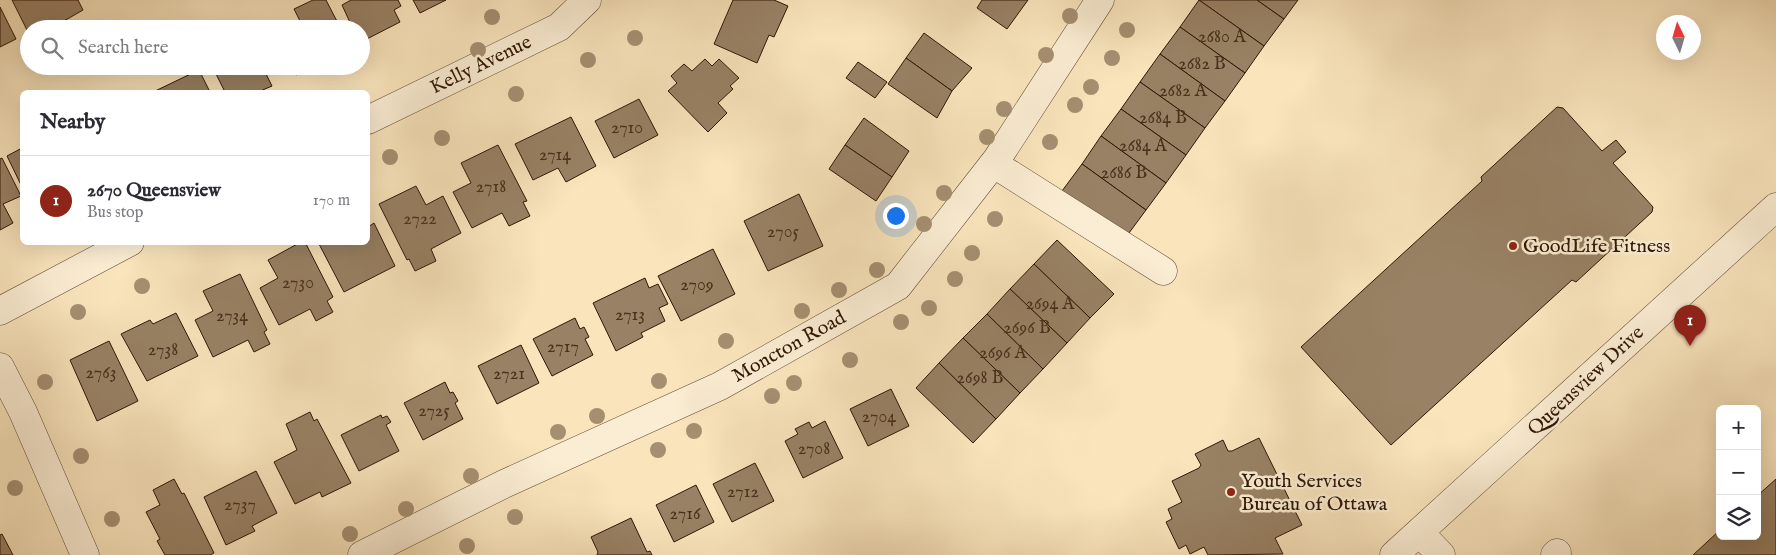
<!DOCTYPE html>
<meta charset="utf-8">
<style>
:root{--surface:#fff;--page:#f2f2f3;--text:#2b2b33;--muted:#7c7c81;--line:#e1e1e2;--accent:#8f2418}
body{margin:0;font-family:"IM FELL English",serif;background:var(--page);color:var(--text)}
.controls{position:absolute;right:15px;bottom:15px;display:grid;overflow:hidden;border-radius:8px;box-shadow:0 5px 20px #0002}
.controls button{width:45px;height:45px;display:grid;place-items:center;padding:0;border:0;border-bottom:1px solid var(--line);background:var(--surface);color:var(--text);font:25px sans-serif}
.compass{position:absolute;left:1656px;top:15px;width:45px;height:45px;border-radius:50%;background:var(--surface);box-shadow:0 5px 20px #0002;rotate:355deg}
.you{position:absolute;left:895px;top:215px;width:18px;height:18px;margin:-12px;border:4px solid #fff;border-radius:50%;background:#1a73e8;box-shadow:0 0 0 8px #1a73e833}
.badge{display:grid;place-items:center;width:32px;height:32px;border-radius:50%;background:var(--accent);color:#fff;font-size:16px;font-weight:700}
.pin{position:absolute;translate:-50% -41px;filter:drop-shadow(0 1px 2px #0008)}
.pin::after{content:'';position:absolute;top:26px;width:18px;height:15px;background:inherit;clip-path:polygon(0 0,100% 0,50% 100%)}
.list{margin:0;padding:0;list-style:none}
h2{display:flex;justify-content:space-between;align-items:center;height:65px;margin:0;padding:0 20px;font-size:21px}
h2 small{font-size:16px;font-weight:400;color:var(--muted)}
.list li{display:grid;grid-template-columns:32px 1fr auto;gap:15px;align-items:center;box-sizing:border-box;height:90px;padding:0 20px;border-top:1px solid var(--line)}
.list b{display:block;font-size:19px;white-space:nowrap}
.list p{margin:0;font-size:16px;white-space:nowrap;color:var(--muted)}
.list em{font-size:16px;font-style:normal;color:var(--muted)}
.icon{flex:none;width:28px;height:28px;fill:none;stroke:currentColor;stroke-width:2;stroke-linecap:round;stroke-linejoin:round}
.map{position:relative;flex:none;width:1776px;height:555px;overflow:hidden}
.search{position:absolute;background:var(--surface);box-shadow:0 5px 20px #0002;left:20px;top:20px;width:350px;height:55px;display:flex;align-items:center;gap:12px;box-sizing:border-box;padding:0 18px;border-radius:28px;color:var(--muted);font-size:19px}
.panel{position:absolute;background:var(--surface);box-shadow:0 5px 20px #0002;left:20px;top:90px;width:350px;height:155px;border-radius:8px}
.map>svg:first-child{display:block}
.building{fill:#988164;stroke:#2f1605}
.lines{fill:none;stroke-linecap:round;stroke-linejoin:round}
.minor-casing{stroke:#624a33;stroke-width:29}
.minor{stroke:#fbedd3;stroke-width:28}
.tree{fill:#a58f71}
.poi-dot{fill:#8f2418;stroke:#fbedd3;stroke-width:2}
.labels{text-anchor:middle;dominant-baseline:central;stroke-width:5;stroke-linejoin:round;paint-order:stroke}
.number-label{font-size:18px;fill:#49311d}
.street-label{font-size:20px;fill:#2f1605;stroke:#fbedd3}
.poi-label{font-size:20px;fill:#2f1605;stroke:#fbedd3;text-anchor:start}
</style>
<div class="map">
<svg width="1776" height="555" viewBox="0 0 1776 555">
<rect width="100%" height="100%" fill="#f9e4bc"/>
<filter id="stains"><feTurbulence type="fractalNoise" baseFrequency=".004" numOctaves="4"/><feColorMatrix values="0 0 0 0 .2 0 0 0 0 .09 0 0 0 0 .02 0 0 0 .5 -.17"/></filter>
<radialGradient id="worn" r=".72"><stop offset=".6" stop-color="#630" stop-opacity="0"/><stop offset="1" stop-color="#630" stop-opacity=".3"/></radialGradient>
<g class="building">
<polygon points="12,0 78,0 83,10 50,29 29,29 29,34"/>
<polygon points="313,0 326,0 341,29 299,29 303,27 294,9"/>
<polygon points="351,0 398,0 401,6 394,10 400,22 361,42 361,29 353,29 342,5"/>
<polygon points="413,0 446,0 420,13"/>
<polygon points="733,0 774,0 788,6 774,37 769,35 757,63 714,44"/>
<polygon points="982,0 1028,0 1007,29 977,8"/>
<polygon points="1199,0 1257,0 1284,19 1264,46"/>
<polygon points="1199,0 1264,46 1245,73 1180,27"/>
<polygon points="1257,0 1298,0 1284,19"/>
<polygon points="0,7 16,39 0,47"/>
<polygon points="289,21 292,29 271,29"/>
<polygon points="1180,27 1245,73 1225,101 1160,54"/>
<polygon points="924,33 972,68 952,91 906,58"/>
<polygon points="1160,54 1225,101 1205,128 1140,82"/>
<polygon points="906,58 952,91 937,118 888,84"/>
<polygon points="705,59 712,66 719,59 739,78 730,86 733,89 718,103 727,113 708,132 668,91 677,83 671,76 684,64 692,71"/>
<polygon points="858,62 887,82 875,98 846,78"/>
<polygon points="216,66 262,66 272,86 258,92 225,92 213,68"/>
<polygon points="291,66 312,66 296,75"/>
<polygon points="199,70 210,92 153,92"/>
<polygon points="1140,82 1205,128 1186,155 1121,109"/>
<polygon points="639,99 658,135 614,158 595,121"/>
<polygon points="1557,107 1563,108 1602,151 1616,140 1626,152 1613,163 1653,207 1652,212 1576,282 1572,280 1391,445 1301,347 1482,181 1481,177"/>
<polygon points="1121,109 1186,155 1166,183 1101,136"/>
<polygon points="571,117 596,166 566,182 558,168 533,180 515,144"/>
<polygon points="864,118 909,151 892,177 845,145"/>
<polygon points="1101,136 1166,183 1146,210 1082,164"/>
<polygon points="498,145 527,201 523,202 530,216 509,226 502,213 472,228 453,192 471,183 461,163"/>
<polygon points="845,145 892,177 876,201 829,169"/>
<polygon points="22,148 22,187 7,156"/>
<polygon points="2,158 21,196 3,204 13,223 0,230 0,159"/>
<polygon points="1082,164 1146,210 1126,237 1062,191"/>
<polygon points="416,186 426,205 443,196 461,233 431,249 436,261 415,271 409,259 407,260 379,204"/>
<polygon points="799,194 823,246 768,271 744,221"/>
<polygon points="374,223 395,266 344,292 319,244 368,242 368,227"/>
<polygon points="1057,240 1114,294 1090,318 1034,264"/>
<polygon points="301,242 305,242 333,297 327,301 333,312 316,321 310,309 279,325 260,288 278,278 268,260"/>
<polygon points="713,249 735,294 681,321 658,276"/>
<polygon points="1034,264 1090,318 1067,343 1010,289"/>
<polygon points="240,274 267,330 264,332 270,344 254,352 248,340 213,357 195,320 213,311 203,291"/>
<polygon points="645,278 649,288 658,284 668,304 659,308 665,321 641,333 643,337 616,351 593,303"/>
<polygon points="1010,289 1067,343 1043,369 987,314"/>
<polygon points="176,313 198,356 147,381 121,334 150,320 153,324"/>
<polygon points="987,314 1043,369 1020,393 963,338"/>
<polygon points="575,318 580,329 584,327 589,337 585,339 593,355 552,376 533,339"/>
<polygon points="963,338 1020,393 996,419 939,363"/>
<polygon points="109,341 138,401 97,421 70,360"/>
<polygon points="521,345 539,383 497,404 478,366"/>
<polygon points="939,363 996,419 973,443 916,388"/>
<polygon points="445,382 450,393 453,392 458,401 455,403 463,419 423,440 404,403"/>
<polygon points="891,389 909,426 868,446 850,409"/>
<polygon points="310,412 314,421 317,419 351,483 322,497 320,492 295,504 274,462 297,450 286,424"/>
<polygon points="381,415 382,418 387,416 391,422 386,425 399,451 359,471 341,435"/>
<polygon points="825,421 843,458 803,478 785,441 798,434 795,429 809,422 812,428"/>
<polygon points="1259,438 1302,525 1275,538 1283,554 1208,555 1204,547 1190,554 1186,545 1179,549 1166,522 1172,519 1168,509 1182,502 1172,481 1199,468 1201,465 1195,454 1223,440 1228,451 1232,451"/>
<polygon points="755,463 774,501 732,522 713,484"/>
<polygon points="256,471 277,513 252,526 255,531 226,545 204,497"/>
<polygon points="174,479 182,494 184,493 214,553 210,555 165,555 157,541 160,539 146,512 160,505 153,490"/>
<polygon points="1776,479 1776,555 1693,555 1720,530 1720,536 1757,536 1757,496"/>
<polygon points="696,485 714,522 674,542 656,505"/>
<polygon points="631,518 647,552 650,551 652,555 597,555 598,552 591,537"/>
<polygon points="2,534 13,555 0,555 0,535"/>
</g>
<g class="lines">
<defs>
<g id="minor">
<polyline points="368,120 559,27 587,0"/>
<polyline points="994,164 1163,271"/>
<polyline points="0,311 130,242"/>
<polyline points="0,367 23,412 85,555"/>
<polyline points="1420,533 1441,555"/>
<polyline points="362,555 504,484 720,386 898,286 997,159 1100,0"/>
<polyline points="1394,555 1776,207"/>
<polyline points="1555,555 1557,553"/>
</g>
</defs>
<use href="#minor" class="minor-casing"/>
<use href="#minor" class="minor"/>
</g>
<g class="tree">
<circle cx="1070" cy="16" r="8"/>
<circle cx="492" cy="17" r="8"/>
<circle cx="1127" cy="30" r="8"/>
<circle cx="635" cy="38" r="8"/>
<circle cx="478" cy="50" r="8"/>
<circle cx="1046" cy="55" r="8"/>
<circle cx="1112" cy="58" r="8"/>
<circle cx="588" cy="60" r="8"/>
<circle cx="1091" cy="87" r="8"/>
<circle cx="516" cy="94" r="8"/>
<circle cx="1075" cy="105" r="8"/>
<circle cx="1004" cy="109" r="8"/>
<circle cx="987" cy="137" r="8"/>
<circle cx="442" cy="138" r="8"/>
<circle cx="1050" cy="142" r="8"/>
<circle cx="390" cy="157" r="8"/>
<circle cx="944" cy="193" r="8"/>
<circle cx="995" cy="219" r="8"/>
<circle cx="924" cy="224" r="8"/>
<circle cx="972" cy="253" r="8"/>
<circle cx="877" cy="270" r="8"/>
<circle cx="955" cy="279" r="8"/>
<circle cx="142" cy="286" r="8"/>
<circle cx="839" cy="290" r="8"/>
<circle cx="929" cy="308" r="8"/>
<circle cx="802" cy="311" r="8"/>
<circle cx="78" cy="312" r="8"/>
<circle cx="901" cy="322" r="8"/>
<circle cx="726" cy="341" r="8"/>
<circle cx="850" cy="360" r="8"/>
<circle cx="659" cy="381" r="8"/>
<circle cx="45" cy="382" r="8"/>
<circle cx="794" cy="383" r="8"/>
<circle cx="772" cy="396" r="8"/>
<circle cx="597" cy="416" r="8"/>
<circle cx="694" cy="431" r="8"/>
<circle cx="558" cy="432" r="8"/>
<circle cx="658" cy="450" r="8"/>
<circle cx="81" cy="456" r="8"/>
<circle cx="471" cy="476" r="8"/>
<circle cx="15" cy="488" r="8"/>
<circle cx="406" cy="509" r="8"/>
<circle cx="515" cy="517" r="8"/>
<circle cx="112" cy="519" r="8"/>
<circle cx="350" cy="534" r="8"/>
<circle cx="467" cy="546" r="8"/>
</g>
<g class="poi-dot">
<circle cx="1513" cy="246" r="5"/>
<circle cx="1231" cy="492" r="5"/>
</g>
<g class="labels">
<g class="number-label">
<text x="1222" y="37">2680 A</text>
<text x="1202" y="64">2682 B</text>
<text x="1183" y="91">2682 A</text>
<text x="1163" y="118">2684 B</text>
<text x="627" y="128">2710</text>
<text x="1143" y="146">2684 A</text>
<text x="555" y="155">2714</text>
<text x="1124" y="173">2686 B</text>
<text x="491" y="187">2718</text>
<text x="420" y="219">2722</text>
<text x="783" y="232">2705</text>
<text x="298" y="283">2730</text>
<text x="697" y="285">2709</text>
<text x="1050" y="304">2694 A</text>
<text x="630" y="315">2713</text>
<text x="232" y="316">2734</text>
<text x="1027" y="328">2696 B</text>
<text x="563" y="347">2717</text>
<text x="163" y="350">2738</text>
<text x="1003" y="353">2696 A</text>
<text x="101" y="373">2763</text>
<text x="509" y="374">2721</text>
<text x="980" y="378">2698 B</text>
<text x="434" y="411">2725</text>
<text x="879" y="417">2704</text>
<text x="814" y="449">2708</text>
<text x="743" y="492">2712</text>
<text x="240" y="505">2737</text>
<text x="685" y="514">2716</text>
</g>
<g class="street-label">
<text transform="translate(481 65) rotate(-26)">Kelly Avenue</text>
<text transform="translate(789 347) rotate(-29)">Moncton Road</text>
<text transform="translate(1586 381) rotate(-43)">Queensview Drive</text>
</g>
<g class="poi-label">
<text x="1523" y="246">GoodLife Fitness</text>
<text x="1241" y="481">Youth Services<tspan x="1241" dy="23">Bureau of Ottawa</tspan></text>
</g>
</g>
<rect width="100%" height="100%" filter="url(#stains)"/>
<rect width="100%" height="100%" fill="url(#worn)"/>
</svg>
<div class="controls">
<button>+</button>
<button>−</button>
<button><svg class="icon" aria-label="layers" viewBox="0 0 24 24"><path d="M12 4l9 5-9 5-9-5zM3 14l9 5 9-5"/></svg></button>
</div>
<svg class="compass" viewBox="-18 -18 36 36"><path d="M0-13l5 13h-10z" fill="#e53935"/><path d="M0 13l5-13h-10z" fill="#7c7c81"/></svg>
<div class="you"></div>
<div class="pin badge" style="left:1690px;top:346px">1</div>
<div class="search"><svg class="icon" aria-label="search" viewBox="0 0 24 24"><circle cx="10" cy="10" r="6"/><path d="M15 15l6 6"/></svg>Search here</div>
<section class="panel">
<h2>Nearby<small></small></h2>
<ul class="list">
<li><span class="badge">1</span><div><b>2670 Queensview</b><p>Bus stop</p></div><em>170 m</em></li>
</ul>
</section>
</div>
